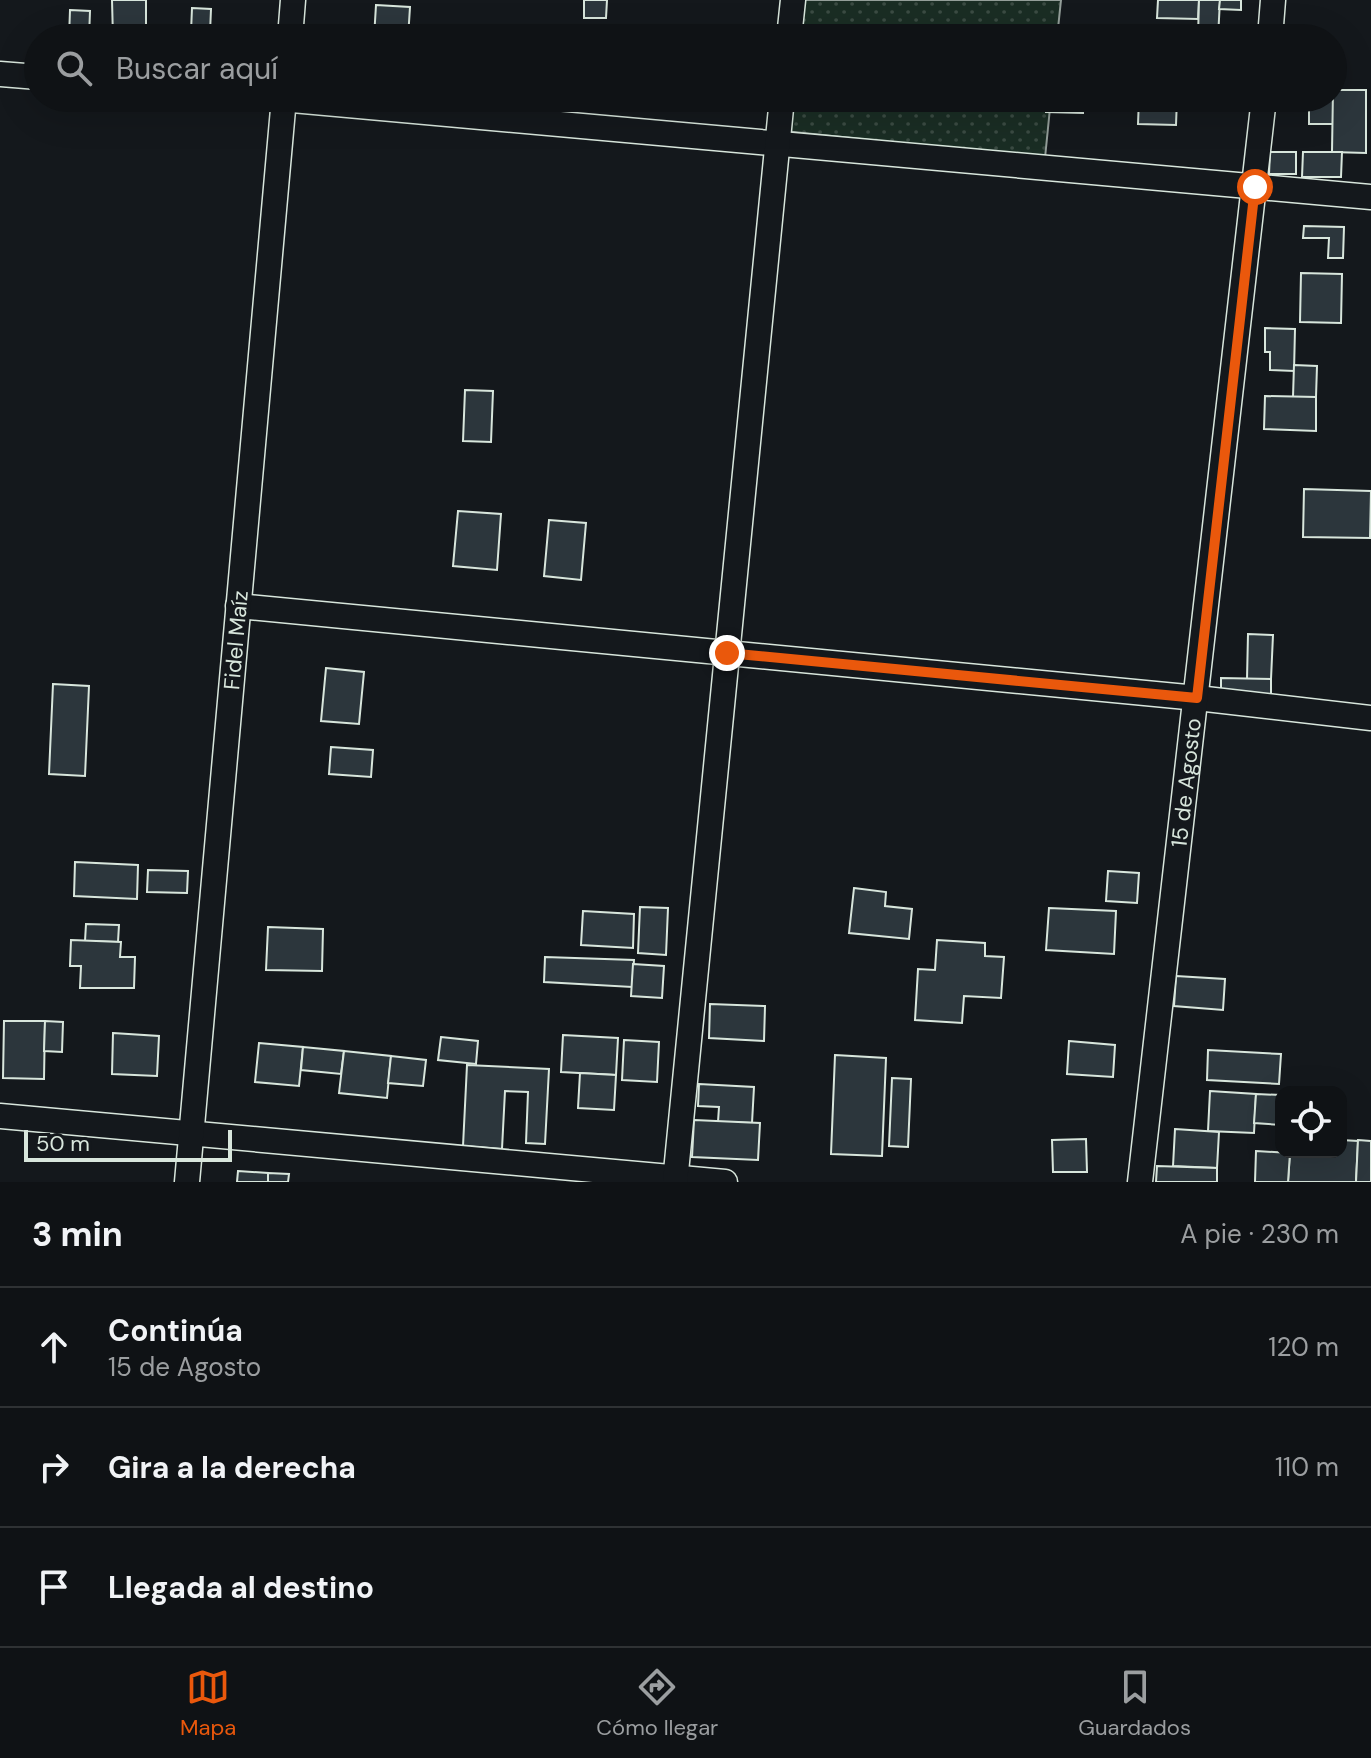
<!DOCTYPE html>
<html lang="es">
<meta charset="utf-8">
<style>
:root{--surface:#0f1215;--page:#1d2022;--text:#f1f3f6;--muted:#9b9ea0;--line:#2f3234;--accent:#ea580c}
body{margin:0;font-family:"DM Sans",sans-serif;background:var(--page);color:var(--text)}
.controls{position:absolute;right:24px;bottom:24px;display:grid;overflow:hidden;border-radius:16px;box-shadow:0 8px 32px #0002}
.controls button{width:72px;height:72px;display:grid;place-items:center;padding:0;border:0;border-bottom:2px solid var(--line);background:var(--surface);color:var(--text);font:40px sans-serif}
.scale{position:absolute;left:24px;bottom:20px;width:208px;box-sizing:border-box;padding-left:8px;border:4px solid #d8e6dc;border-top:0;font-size:22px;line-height:28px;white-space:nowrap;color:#d8e6dc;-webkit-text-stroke:6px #14181c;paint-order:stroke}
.stop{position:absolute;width:24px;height:24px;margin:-18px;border:6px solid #ea580c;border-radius:50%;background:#fff}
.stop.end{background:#ea580c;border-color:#fff;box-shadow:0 2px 8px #0008}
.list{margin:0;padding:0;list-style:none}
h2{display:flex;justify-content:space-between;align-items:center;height:104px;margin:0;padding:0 32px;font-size:34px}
h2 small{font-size:26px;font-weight:400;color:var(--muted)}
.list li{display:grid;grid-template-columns:52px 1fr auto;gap:24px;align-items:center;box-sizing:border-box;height:120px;padding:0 32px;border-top:2px solid var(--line)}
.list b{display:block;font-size:30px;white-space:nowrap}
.list p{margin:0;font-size:26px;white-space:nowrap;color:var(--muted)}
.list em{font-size:26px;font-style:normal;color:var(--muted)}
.icon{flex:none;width:44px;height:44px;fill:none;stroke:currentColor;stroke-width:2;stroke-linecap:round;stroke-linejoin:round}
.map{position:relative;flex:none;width:1371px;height:1182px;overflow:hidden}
.search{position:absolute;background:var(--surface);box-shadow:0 8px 32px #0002;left:24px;right:24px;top:24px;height:88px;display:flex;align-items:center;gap:20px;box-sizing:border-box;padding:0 28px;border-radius:44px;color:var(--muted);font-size:30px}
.sheet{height:464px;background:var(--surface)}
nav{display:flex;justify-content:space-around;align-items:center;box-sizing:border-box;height:112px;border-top:2px solid var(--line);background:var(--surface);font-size:22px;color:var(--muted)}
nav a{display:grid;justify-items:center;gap:4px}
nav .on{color:var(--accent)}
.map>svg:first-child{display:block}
.park{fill:url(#park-dots);stroke:#939e99;stroke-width:2}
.building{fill:#2c363c;stroke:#d8e6dc;stroke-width:2}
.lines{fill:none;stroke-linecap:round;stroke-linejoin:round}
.street-casing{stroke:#d8e6dc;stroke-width:27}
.street{stroke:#14181c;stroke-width:24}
.route{stroke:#ea580c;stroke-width:10}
.labels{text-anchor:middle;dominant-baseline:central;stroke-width:6;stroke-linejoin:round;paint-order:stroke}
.street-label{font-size:22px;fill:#d8e6dc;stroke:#14181c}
</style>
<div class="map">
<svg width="1371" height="1182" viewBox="0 0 1371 1182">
<defs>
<pattern id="park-dots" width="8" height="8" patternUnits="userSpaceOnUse" patternTransform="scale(2)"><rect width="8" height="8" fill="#1a2d24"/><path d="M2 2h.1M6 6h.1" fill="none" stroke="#3b4b43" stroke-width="1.8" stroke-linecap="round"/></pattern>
</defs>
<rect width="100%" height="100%" fill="#14181c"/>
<g class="park">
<polygon points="799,0 1061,0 1057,38 795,38"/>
<polygon points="788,98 1051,98 1045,158 784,131"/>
</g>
<g class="building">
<polygon points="112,0 146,0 146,38 113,38"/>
<polygon points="584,0 607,0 606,18 584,18"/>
<polygon points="1158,0 1199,0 1198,19 1157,18"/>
<polygon points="1199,0 1220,0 1218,38 1198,37"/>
<polygon points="1220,0 1241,0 1241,10 1219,9"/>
<polygon points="376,5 410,7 408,38 374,38"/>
<polygon points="192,8 211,9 210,33 191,32"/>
<polygon points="70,10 90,11 89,38 69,38"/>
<polygon points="1334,70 1333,124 1309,124 1309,98 1333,98"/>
<polygon points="1333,90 1366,90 1366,153 1332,152"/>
<polygon points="616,98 648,98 648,106 616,104"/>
<polygon points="1046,98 1083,98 1083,113 1046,112"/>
<polygon points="1139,98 1177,98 1176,125 1138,124"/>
<polygon points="1270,152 1296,152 1296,174 1269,174"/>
<polygon points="1303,152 1342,152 1341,177 1302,177"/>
<polygon points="1304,226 1344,227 1343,258 1328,258 1329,238 1303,238"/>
<polygon points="1301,273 1342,274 1341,323 1300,322"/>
<polygon points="1265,328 1295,329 1294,371 1270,370 1270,352 1265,352"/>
<polygon points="1294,365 1317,366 1316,397 1293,397"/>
<polygon points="465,390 493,391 491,442 463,441"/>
<polygon points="1265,396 1316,397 1316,431 1264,429"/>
<polygon points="1304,489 1371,491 1370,538 1303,537"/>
<polygon points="458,511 501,514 497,570 453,566"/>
<polygon points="549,520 586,523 581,580 544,576"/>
<polygon points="1248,634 1273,635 1271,679 1247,679"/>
<polygon points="326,668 364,672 359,724 321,721"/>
<polygon points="1221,678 1271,679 1271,699 1221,698"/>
<polygon points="53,684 89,686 85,776 49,774"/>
<polygon points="331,747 373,750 371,777 329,774"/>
<polygon points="75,862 138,865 137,899 74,896"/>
<polygon points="148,870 188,871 187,893 147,892"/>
<polygon points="1108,871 1139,873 1137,903 1106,901"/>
<polygon points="854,888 886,892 885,906 912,909 909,939 849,933"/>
<polygon points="640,907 668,908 666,955 638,953"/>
<polygon points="1049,908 1116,911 1114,954 1046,950"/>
<polygon points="583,911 634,914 633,948 581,945"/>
<polygon points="86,924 119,925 118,942 85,941"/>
<polygon points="268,927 323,929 322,971 266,970"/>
<polygon points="71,940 121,942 120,957 135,957 134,988 80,988 81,966 70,966"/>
<polygon points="937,940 985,943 985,956 1004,957 1001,998 964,996 962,1023 915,1020 918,969 935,970"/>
<polygon points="545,957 634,960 632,987 544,982"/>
<polygon points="633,964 664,966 662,998 631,996"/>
<polygon points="1176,976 1225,979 1223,1010 1174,1006"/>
<polygon points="710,1004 765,1006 764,1041 709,1038"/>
<polygon points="4,1021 45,1021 44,1079 3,1078"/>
<polygon points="45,1021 63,1022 62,1052 44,1051"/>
<polygon points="113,1033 159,1036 157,1076 112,1074"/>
<polygon points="563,1035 618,1038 616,1075 561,1072"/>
<polygon points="441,1037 478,1041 476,1064 438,1060"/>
<polygon points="624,1040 659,1042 657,1082 622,1080"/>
<polygon points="1069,1041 1115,1045 1113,1077 1067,1074"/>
<polygon points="259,1043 303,1047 299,1086 255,1082"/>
<polygon points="303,1047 344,1051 341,1074 301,1070"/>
<polygon points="1208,1050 1281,1054 1279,1084 1207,1080"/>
<polygon points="344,1051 391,1056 387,1098 339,1093"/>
<polygon points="835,1055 886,1058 882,1156 831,1154"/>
<polygon points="391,1056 426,1060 423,1086 388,1083"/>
<polygon points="467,1065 549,1069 545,1144 526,1143 528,1092 505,1091 502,1149 463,1146"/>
<polygon points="580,1073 616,1075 614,1110 578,1108"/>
<polygon points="892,1078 911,1079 908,1147 889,1146"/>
<polygon points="699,1084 754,1087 752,1123 718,1122 719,1107 698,1106"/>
<polygon points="1210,1091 1256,1094 1254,1133 1208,1131"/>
<polygon points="1256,1094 1281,1095 1281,1125 1254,1123"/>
<polygon points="694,1120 760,1123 758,1160 692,1157"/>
<polygon points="1175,1129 1219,1132 1217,1168 1173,1166"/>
<polygon points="1086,1139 1087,1172 1053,1172 1052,1140"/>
<polygon points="1341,1140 1358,1141 1356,1182 1288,1182 1290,1152 1341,1152"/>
<polygon points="1358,1140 1371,1141 1371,1182 1356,1182"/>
<polygon points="1256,1151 1290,1153 1288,1182 1255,1182"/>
<polygon points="1157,1166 1217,1168 1217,1182 1156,1182"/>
<polygon points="238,1171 268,1173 268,1182 237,1182"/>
<polygon points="268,1173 289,1174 288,1182 268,1182"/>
</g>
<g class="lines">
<defs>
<g id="street">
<polyline points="290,38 293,0"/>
<polyline points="789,38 793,0"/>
<polyline points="1270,38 1273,0"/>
<polyline points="0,74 38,77"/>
<polyline points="270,98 1371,197"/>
<polyline points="238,606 1197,698 1371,718"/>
<polyline points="0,1116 725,1182"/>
<path id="s1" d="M 187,1182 L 284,98"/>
<polyline points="675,1182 782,98"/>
<path id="s2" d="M 1140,1182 L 1264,98"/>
</g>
</defs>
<use href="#street" class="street-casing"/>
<use href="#street" class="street"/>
</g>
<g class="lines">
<polyline class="route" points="727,653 1197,698 1255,187"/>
</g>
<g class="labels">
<g class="street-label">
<text stroke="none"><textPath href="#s1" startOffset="544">Fidel Maíz</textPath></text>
<text stroke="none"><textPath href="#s2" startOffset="402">15 de Agosto</textPath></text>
</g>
</g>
</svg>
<div class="controls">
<button><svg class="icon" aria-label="locate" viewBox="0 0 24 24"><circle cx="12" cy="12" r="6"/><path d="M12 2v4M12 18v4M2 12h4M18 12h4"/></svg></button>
</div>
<div class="scale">50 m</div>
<div class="stop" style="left:1255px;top:187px"></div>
<div class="stop end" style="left:727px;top:653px"></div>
<div class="search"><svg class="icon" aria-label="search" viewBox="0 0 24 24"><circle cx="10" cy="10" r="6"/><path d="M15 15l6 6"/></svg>Buscar aquí</div>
</div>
<section class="sheet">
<h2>3 min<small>A pie · 230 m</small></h2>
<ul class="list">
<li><svg class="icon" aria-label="ahead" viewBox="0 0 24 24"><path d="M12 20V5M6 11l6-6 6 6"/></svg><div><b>Continúa</b><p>15 de Agosto</p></div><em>120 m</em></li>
<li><svg class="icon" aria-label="right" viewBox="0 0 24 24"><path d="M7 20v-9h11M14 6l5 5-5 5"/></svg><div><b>Gira a la derecha</b></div><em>110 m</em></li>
<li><svg class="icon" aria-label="arrive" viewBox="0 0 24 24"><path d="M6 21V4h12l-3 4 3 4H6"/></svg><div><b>Llegada al destino</b></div></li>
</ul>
</section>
<nav>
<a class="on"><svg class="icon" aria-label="map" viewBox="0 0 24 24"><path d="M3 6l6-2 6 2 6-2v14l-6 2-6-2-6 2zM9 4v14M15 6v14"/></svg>Mapa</a>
<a><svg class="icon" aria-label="directions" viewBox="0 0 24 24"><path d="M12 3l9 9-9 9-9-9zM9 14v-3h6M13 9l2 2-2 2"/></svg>Cómo llegar</a>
<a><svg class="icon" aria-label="saved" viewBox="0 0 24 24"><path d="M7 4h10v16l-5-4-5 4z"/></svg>Guardados</a>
</nav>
